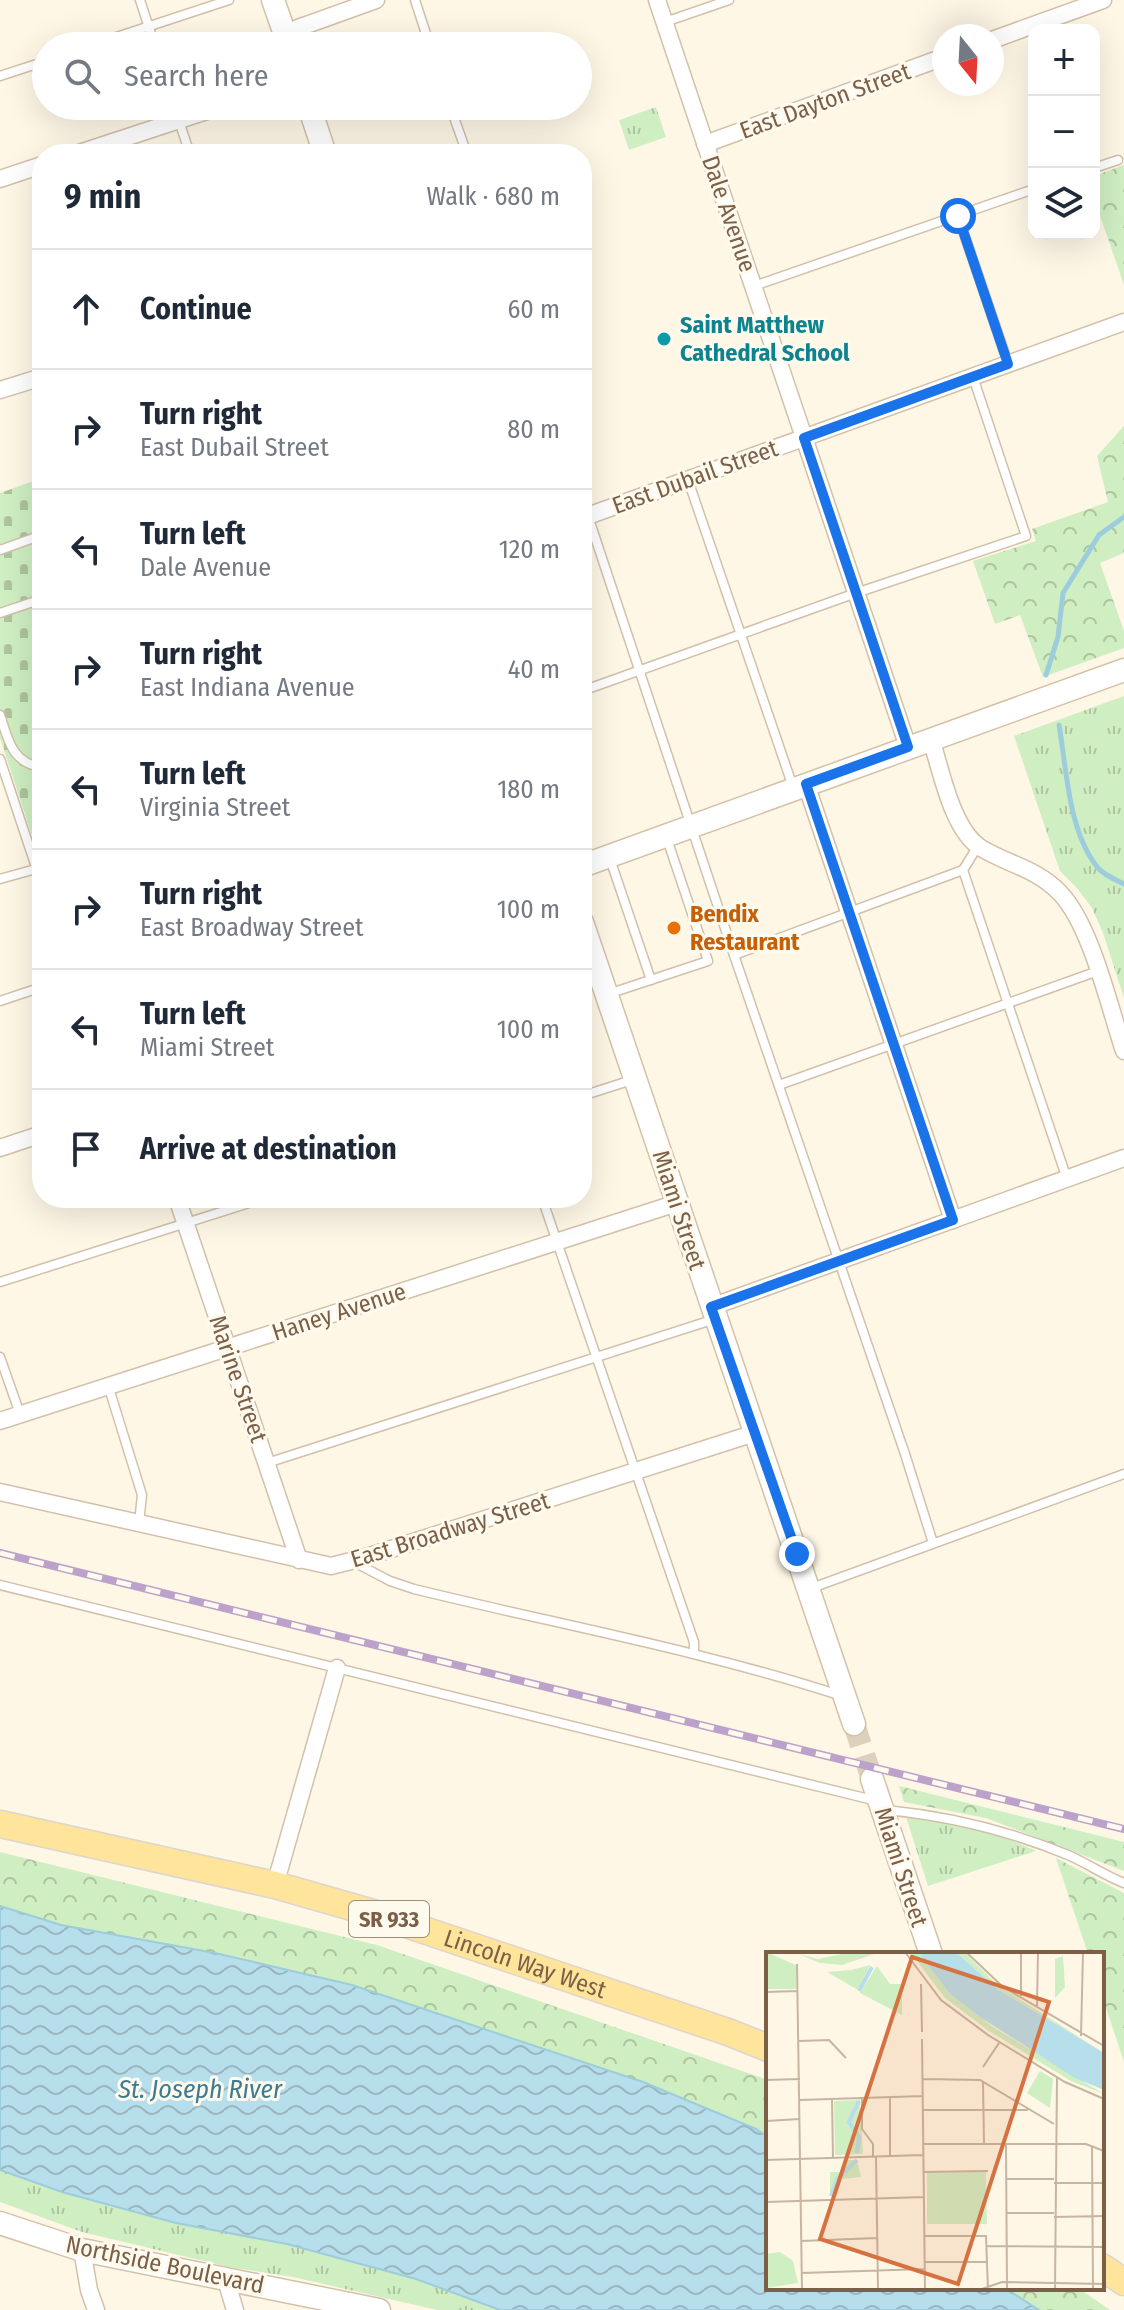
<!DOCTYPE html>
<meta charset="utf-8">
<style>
:root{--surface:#fff;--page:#f2f2f3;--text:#1f2937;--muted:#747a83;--line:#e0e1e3}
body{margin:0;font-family:"Fira Sans Condensed",sans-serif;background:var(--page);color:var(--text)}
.controls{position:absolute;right:24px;top:24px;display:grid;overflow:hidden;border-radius:16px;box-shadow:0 8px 32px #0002}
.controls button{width:72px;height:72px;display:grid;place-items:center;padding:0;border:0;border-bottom:2px solid var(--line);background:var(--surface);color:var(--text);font:40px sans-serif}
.compass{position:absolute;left:932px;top:24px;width:72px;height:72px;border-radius:50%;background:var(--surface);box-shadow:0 8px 32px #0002;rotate:162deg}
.stop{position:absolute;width:24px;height:24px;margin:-18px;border:6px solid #1a73e8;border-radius:50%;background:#fff}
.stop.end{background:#1a73e8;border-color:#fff;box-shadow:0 2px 8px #0008}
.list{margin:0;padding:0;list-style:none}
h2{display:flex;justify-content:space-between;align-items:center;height:104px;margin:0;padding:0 32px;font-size:34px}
h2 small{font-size:26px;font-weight:400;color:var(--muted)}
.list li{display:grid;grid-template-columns:52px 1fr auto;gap:24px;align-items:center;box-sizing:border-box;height:120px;padding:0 32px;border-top:2px solid var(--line)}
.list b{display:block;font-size:30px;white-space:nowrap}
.list p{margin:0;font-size:26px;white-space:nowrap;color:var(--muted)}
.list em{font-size:26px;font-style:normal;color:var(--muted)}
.icon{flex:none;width:44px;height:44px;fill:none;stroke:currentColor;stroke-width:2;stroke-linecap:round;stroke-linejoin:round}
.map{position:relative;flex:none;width:1124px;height:2310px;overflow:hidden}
.search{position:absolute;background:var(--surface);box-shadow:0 8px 32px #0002;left:32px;top:32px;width:560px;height:88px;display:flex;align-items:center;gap:20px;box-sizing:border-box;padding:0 28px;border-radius:44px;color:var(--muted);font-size:30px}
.panel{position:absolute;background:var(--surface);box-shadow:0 8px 32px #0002;left:32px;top:144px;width:560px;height:1064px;border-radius:32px}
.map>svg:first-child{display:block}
.forest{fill:url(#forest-crowns)}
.cemetery{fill:url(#cemetery-stones)}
.park{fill:url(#park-tufts)}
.water{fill:url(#water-waves);stroke:#9dcddd;stroke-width:2}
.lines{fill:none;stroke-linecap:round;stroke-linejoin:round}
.stream{stroke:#9dcddd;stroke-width:5}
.secondary-tunnel{stroke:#ddd1be;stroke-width:22;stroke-dasharray:22 11;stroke-linecap:butt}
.lane-casing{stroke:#d2c0aa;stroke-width:11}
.street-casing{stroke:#d2c0aa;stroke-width:19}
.secondary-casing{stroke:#d5c1a7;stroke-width:25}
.primary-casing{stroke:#ddd5cf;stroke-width:29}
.lane{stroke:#fff;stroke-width:8}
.street{stroke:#fff;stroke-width:16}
.secondary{stroke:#fff;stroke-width:22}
.primary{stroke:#ffe49c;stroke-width:26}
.rail-casing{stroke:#bca2ca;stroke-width:8}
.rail{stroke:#fffaee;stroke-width:5;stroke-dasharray:15;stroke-linecap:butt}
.route{stroke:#1a73e8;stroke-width:10}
.culture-dot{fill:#0f9aa8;stroke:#fffaee;stroke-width:3}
.food-dot{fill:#e8710a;stroke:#fffaee;stroke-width:3}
.labels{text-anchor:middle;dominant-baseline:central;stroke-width:6;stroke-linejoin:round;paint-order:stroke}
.shield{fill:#fffaee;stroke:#a38e79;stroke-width:2}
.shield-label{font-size:22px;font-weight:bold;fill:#7b5f47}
.street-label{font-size:24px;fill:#7b5f47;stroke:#fffaee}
.culture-label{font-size:24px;font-weight:bold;fill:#0d838f;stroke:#fffaee;text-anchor:start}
.food-label{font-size:24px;font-weight:bold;fill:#c56008;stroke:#fffaee;text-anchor:start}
.water-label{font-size:26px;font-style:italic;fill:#3e7a90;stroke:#fffaee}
.inset-river{fill:none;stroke:#b7deeb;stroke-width:4}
.inset-road{fill:none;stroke:#c6b5a1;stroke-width:2}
.view{fill:#d67241;fill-opacity:0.15;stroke:#d67241;stroke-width:4}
.inset-edge{fill:none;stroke:#7b5f47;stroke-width:4}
</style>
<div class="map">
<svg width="1124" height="2310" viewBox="0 0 1124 2310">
<defs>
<pattern id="forest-crowns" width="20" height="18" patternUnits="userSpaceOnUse" patternTransform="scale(2)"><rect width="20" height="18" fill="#cfeec2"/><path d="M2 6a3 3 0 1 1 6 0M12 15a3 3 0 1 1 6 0" fill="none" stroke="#adc49f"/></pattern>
<pattern id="cemetery-stones" width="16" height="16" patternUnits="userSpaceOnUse" patternTransform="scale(2)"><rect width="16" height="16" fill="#cfeec2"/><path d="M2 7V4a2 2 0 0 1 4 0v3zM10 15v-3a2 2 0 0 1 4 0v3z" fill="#adc49f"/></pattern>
<pattern id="park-tufts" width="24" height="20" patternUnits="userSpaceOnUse" patternTransform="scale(2)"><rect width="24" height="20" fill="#cfeec2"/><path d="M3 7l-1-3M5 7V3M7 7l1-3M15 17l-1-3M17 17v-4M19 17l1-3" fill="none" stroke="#adc49f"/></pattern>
<pattern id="water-waves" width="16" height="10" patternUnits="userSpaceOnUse" patternTransform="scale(2)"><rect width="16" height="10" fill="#b7deeb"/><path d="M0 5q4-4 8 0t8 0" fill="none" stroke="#9ab7c0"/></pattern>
</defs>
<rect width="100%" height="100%" fill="#fef7e6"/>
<g class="forest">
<polygon points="1124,165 1124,285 1094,198 1094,176"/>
<polygon points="1124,426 1124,553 1100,563 1124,631 1124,648 1043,677 1020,615 995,624 973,561 1036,541 1032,529 1108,502 1097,456"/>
<polygon points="899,1786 1124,1842 1124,1871 986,1818 904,1802"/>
<polygon points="0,1852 377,1945 768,2080 768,2137 756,2129 643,2082 352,1985 215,1953 61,1925 0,1906"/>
<polygon points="1056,1858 1124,1893 1124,2062 1102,1996 1102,1954 1088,1954"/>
<polygon points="1005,2288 1078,2288 1110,2310 1039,2310"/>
</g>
<polygon class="cemetery" points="42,478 42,866 0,738 0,493"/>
<g class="park">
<polygon points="656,107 666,137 629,150 619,120"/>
<polygon points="1124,696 1124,998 1103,933 1092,908 1077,888 1060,871 1014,736"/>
<path d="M 906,1817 C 951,1822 995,1831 1036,1851 L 928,1886 Z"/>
<polygon points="0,2170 62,2192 176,2223 287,2244 416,2279 500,2310 437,2310 293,2277 229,2267 82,2232 0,2202"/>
</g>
<polygon class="water" points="0,1906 61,1925 215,1953 352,1985 643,2082 756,2129 768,2137 768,2288 1005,2288 1039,2310 500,2310 416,2279 287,2244 176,2223 62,2192 0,2170"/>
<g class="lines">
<g class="stream">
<polyline points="1046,675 1058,637 1063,593 1099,535 1124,517"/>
<path d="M 1059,725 C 1067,771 1068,831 1098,868 C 1104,875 1116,880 1124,884"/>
</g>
<polyline class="secondary-tunnel" points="854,1724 872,1779"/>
<defs>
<g id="lane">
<polyline points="140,0 155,46"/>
<polyline points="415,0 430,46"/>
<polyline points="665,22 729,0"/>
<polyline points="89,46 229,0"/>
<polyline points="0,76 46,61"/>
<polyline points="174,106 190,154"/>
<polyline points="450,106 467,154"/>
<polyline points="1094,168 1118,160"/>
<polyline points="958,216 1008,363"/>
<polyline points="754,286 1034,189"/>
<polyline points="688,480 793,787"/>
<polyline points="588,516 734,955 905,1454 933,1543"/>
<polyline points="0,550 42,535"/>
<polyline points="0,613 42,599"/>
<polyline points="582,691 856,593 1026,536 973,377"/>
<path d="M 0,715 C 8,739 12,764 42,767"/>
<polyline points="0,759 42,885"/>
<polyline points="978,846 963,870 1067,1179"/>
<polyline points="609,856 651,980"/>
<polyline points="0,879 36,869"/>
<polyline points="734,955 963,870"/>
<polyline points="608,994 708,961 667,839"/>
<polyline points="0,1001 42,987"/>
<polyline points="779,1085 1098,971"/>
<polyline points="582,1096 635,1079"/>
<polyline points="542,1198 694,1642 694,1653"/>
<polyline points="0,1282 265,1198"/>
<polyline points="0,1357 20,1414"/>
<polyline points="108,1385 142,1495 139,1523"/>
<polyline points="267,1463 715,1319"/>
<path d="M 352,1561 L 390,1581 L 414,1589 C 556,1624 700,1650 839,1695"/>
<polyline points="0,1585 877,1801"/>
<polyline points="809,1589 1124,1474"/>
<path d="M 886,1810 C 948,1816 1010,1831 1068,1855 C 1087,1863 1105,1876 1124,1883"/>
</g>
<g id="street">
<polyline points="657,0 908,747"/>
<polyline points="284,33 376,0"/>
<polyline points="992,40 1103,0"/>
<polyline points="705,144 944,57"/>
<polyline points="76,154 222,106"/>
<polyline points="0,179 42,165"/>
<polyline points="0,390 42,377"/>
<polyline points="582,518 1124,322"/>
<path d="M 931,739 C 941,770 952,830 981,848 C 1007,864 1038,869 1060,893 C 1091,925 1109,1006 1124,1051"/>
<polyline points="806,784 953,1220"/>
<polyline points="0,1148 42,1134"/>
<polyline points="177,1198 299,1560"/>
<polyline points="711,1307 1124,1158"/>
<polyline points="0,1421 677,1203"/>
<polyline points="0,1492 331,1566 363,1558 755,1433"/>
<polyline points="275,1885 337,1668"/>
<polyline points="82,2250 89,2290 96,2310"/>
<polyline points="226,2280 235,2310"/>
</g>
<g id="secondary">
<polyline points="273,0 289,46"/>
<polyline points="309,106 325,154"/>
<polyline points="582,866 1124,670"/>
<polyline points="582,922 854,1724"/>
<polyline points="872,1779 931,1954"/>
<polyline points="0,2223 82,2250 379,2310"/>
</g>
<g id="primary">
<path id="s1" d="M 0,1824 L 275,1885 L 373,1913 L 728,2032 L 768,2048"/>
<polyline points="1102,2267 1124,2282"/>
</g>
</defs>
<use href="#lane" class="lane-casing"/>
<use href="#street" class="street-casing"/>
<use href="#secondary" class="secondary-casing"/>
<use href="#primary" class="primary-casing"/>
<use href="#lane" class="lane"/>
<use href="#street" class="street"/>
<use href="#secondary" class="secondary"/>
<use href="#primary" class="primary"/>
<defs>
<polyline id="rail" points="0,1553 1124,1829"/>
</defs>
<use href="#rail" class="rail-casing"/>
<use href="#rail" class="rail"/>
</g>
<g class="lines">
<polyline class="route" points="797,1554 711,1307 953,1220 806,784 908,747 804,438 1008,364 958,216"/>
</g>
<circle class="culture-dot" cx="664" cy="339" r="8"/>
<circle class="food-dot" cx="674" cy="928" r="8"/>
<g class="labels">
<rect class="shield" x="349" y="1901" width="80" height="36" rx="6"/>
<g class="shield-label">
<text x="389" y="1919">SR 933</text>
</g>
<g class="street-label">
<text transform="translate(825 101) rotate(-20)">East Dayton Street</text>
<text transform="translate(729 214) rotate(71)">Dale Avenue</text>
<text transform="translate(695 477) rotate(-20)">East Dubail Street</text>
<text transform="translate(679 1210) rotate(72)">Miami Street</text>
<text transform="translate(339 1312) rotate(-18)">Haney Avenue</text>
<text transform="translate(238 1379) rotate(71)">Marine Street</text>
<text transform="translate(450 1530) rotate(-17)">East Broadway Street</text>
<text transform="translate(901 1867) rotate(72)">Miami Street</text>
<text stroke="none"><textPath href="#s1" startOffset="544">Lincoln Way West</textPath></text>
<text transform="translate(165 2265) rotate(12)">Northside Boulevard</text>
</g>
<g class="culture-label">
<text x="680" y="325">Saint Matthew<tspan x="680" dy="28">Cathedral School</tspan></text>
</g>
<g class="food-label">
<text x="690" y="914">Bendix<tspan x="690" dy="28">Restaurant</tspan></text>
</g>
<g class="water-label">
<text x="200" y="2089">St. Joseph River</text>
</g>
</g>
<g transform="translate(766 1952)">
<rect width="338" height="338" fill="#fef7e6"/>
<path d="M 14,300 L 27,309 L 32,331 L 0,336 L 0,302 Z" fill="#cfeec2"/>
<path d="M 86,0 L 114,0 L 76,13 L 54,11 L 33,2 L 52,7 ZM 144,0 L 152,0 L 184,42 L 227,75 L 338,142 L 305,129 L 223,79 L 179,46 ZM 297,4 L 299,35 L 289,46 L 289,7 ZM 104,13 L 92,38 L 61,20 L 85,18 ZM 111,14 L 124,32 L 136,32 L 136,63 L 94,41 ZM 274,119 L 287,127 L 284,156 L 261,141 ZM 79,208 L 91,208 L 95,225 L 76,227 L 70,244 L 64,244 L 64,220 L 79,220 Z" fill="#cfeec2"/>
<path d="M 220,220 L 221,272 L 161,272 L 161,221 Z" fill="#cfeec2"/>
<path d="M 0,0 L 30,13 L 30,37 L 0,37 ZM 190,0 L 198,0 L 230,32 L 338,101 L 231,37 ZM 94,148 L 97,202 L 69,203 L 68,149 Z" fill="#cfeec2"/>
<path d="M 152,0 L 190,0 L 231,37 L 338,101 L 338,138 L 309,126 L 214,65 L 184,42 Z" fill="#b7deeb"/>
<path class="inset-river" d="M 93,39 L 106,15M 91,201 L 93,185 L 83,170 L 93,149M 65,244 L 71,227 L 91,208"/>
<path class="inset-road" d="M 139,0 L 175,48 L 222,83 L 299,130 L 338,147M 200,0 L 237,35 L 338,94M 31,12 L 36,338M 155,32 L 156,80M 0,40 L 32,39M 255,44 L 255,0M 271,54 L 272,0M 315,84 L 317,0M 156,87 L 159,338M 33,89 L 63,88 L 80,106M 217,115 L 233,91M 156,127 L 214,128 L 288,172M 0,128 L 34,127M 217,130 L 218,191M 124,145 L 124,204M 96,146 L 96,177 L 107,192 L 107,204M 66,147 L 67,206M 34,148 L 157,144M 157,158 L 262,158M 0,169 L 34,167M 157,192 L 320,192 L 338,199M 240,192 L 241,338M 326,194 L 327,338M 110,205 L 112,338M 0,208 L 157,203M 158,220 L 222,219M 240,227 L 288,227M 288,231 L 338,231M 0,250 L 158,245M 240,261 L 288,261M 288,265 L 338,264M 158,284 L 220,284 L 222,338M 36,289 L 111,286M 220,294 L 338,295M 158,310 L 220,310M 36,321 L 158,317M 213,338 L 236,330 L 338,332M 289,338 L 291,126"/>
<path class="view" d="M 146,5 L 283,50 L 192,332 L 54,287 Z"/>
<rect width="338" height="338" class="inset-edge"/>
</g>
</svg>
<div class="controls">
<button>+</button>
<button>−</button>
<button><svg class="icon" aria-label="layers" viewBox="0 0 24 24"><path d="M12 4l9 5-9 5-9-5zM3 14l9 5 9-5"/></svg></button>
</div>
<svg class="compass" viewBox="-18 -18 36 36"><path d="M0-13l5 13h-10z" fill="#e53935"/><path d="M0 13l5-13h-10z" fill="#747a83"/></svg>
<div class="stop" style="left:958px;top:216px"></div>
<div class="stop end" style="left:797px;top:1554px"></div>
<div class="search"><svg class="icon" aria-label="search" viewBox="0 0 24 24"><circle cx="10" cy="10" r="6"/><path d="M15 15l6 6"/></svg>Search here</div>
<section class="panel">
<h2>9 min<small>Walk · 680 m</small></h2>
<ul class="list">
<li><svg class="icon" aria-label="ahead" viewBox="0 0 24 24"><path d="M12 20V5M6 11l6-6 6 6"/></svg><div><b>Continue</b></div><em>60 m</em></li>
<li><svg class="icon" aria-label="right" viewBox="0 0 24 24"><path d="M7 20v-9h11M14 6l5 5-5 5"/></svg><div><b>Turn right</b><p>East Dubail Street</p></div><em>80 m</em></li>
<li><svg class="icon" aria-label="left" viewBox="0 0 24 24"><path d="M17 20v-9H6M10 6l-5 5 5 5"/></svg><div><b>Turn left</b><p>Dale Avenue</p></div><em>120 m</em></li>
<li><svg class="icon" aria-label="right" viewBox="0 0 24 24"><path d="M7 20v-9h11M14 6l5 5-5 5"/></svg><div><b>Turn right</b><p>East Indiana Avenue</p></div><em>40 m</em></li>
<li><svg class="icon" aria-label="left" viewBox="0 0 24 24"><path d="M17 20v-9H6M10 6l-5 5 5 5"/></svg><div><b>Turn left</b><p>Virginia Street</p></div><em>180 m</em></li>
<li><svg class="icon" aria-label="right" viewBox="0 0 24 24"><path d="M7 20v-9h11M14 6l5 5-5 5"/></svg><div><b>Turn right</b><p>East Broadway Street</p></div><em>100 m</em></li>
<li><svg class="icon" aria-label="left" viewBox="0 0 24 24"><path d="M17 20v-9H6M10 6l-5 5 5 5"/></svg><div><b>Turn left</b><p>Miami Street</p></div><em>100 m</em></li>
<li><svg class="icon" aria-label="arrive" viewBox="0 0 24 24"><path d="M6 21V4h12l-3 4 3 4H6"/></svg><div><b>Arrive at destination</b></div></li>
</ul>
</section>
</div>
